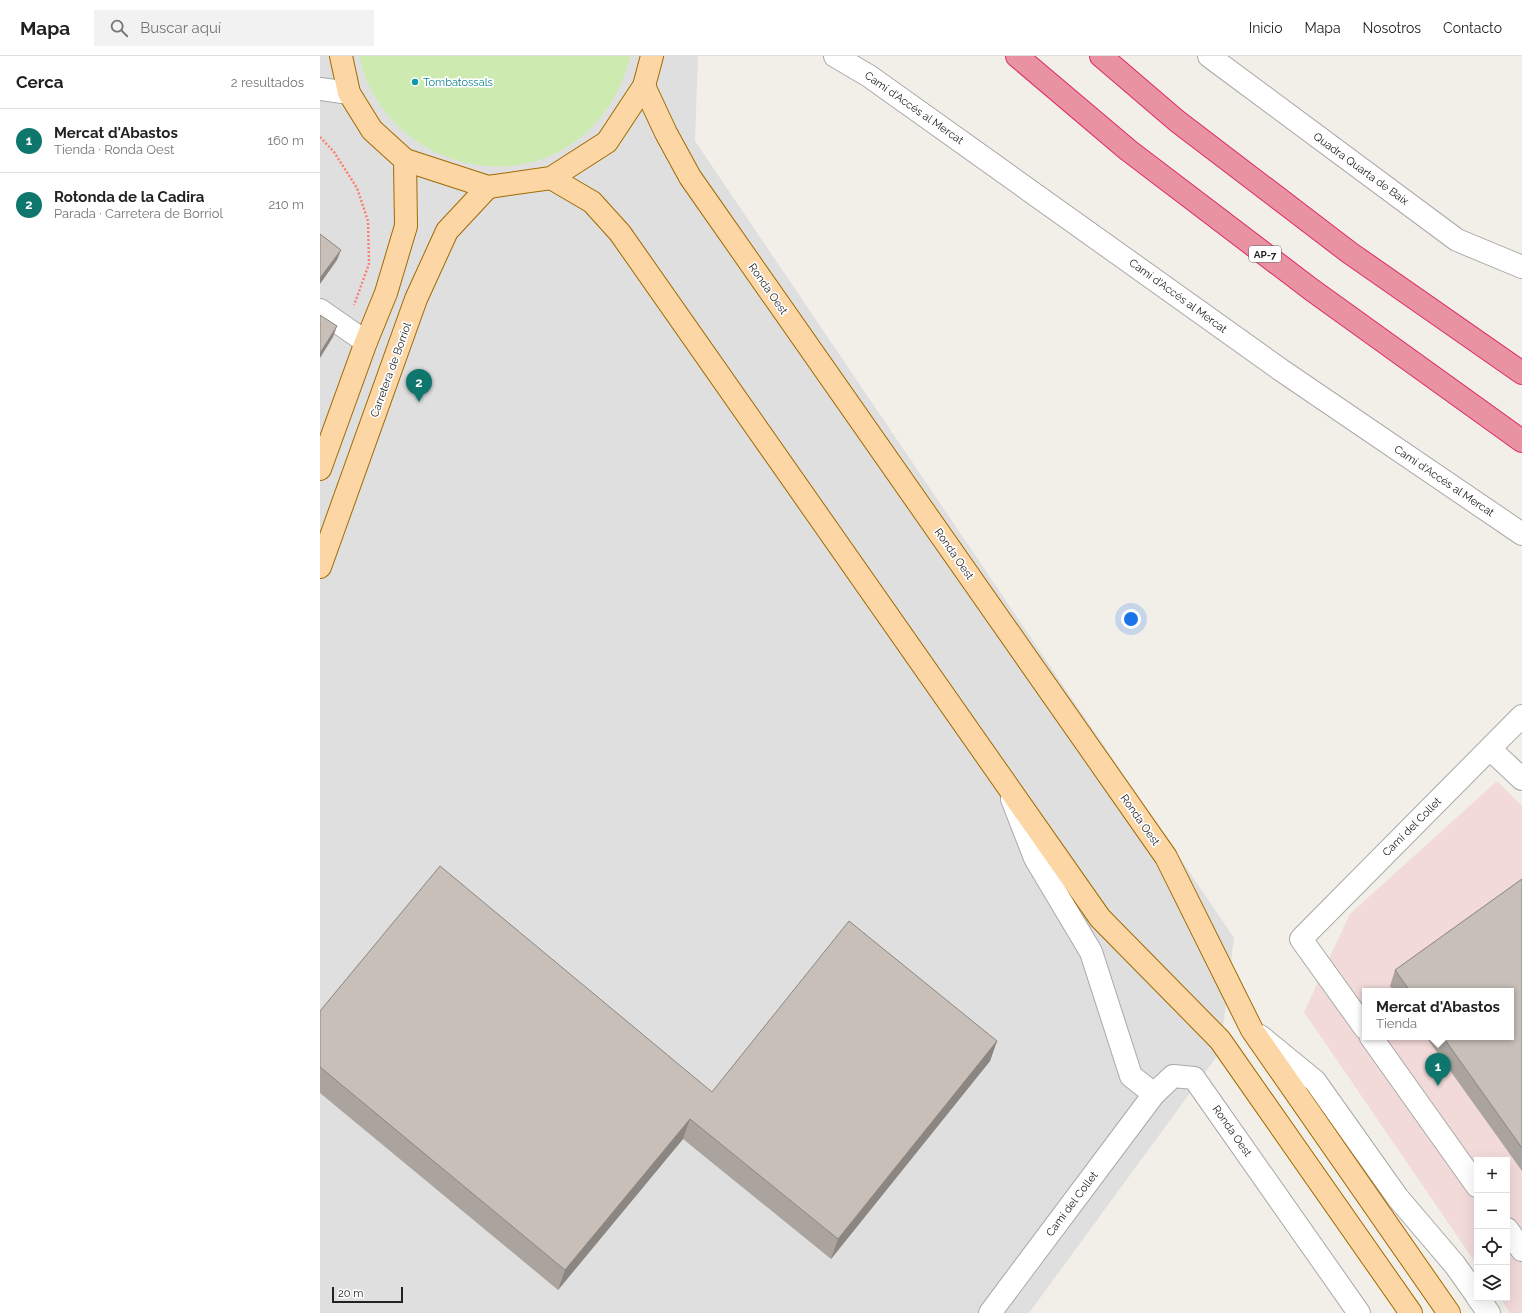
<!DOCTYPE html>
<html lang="es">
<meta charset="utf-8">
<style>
:root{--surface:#fff;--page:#f2f2f2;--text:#222;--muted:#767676;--line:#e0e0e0;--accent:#0f766e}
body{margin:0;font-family:Raleway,sans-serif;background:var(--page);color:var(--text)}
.controls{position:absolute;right:12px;bottom:12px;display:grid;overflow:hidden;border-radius:0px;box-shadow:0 4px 16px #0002}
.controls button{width:36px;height:36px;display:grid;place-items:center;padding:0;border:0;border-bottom:1px solid var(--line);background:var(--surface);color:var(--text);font:20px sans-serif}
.scale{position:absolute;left:12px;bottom:10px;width:71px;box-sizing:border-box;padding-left:4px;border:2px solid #222;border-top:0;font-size:11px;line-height:14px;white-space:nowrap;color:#222;-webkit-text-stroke:3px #fff;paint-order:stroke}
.you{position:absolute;left:811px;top:563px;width:14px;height:14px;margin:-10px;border:3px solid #fff;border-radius:50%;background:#1a73e8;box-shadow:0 0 0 6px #1a73e833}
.badge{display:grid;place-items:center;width:26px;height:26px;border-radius:50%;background:var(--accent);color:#fff;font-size:13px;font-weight:700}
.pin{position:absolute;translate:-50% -33px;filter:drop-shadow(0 1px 2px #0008)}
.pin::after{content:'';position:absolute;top:21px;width:14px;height:12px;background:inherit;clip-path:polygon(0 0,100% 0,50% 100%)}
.popup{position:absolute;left:1042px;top:932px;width:152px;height:52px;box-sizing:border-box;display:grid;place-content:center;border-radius:0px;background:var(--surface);filter:drop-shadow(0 1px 3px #0005);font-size:13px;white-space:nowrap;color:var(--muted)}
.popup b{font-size:15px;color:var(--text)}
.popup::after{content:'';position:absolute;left:50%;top:100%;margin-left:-8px;border:8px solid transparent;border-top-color:var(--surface)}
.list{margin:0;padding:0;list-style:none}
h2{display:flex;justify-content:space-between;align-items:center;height:52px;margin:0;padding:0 16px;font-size:17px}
h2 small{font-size:13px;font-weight:400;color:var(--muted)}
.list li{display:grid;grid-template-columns:26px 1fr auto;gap:12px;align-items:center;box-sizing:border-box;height:64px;padding:0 16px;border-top:1px solid var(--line)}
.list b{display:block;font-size:15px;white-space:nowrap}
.list p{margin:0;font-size:13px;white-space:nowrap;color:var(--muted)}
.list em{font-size:13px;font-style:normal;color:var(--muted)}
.icon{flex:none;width:22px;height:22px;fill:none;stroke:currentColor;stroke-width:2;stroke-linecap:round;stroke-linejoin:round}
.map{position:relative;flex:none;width:1202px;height:1257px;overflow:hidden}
header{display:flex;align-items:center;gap:24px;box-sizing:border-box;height:56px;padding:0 20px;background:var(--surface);border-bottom:1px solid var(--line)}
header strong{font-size:19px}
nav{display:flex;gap:22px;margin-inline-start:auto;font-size:14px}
.search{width:280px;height:36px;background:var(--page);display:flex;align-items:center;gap:10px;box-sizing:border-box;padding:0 14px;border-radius:0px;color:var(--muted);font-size:15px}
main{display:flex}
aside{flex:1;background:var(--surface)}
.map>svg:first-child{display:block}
.residential{fill:#e0dfdf}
.commercial{fill:#f2dad9;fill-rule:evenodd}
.grass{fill:#cdebb0}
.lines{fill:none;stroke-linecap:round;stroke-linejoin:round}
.minor-casing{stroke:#a9a9a9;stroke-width:24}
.major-casing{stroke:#a06b00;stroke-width:24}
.highway-casing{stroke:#dc2a67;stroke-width:24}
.path{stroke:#fa8072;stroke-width:2.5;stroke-dasharray:2 2;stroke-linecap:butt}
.minor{stroke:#fff;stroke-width:22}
.major{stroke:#fcd6a4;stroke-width:22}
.highway{stroke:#e892a2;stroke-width:22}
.wall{fill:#aba49e}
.shaded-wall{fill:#8b8681}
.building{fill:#c7bfb8;stroke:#8b8681}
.culture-dot{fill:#0f9aa8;stroke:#fff;stroke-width:1.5}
.labels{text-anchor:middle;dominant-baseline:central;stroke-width:3.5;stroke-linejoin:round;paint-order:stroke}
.shield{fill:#fff;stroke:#646464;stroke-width:1}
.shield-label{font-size:10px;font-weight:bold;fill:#222}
.culture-label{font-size:11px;fill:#0d838f;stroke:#fff;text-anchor:start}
.street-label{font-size:11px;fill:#222;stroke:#fff}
</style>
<header>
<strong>Mapa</strong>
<div class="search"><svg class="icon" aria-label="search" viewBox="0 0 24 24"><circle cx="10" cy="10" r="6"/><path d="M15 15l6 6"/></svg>Buscar aquí</div>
<nav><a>Inicio</a><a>Mapa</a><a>Nosotros</a><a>Contacto</a></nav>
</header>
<main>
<aside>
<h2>Cerca<small>2 resultados</small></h2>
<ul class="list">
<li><span class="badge">1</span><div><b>Mercat d'Abastos</b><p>Tienda · Ronda Oest</p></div><em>160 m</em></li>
<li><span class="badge">2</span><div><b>Rotonda de la Cadira</b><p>Parada · Carretera de Borriol</p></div><em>210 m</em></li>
</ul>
</aside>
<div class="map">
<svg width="1202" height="1257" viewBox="0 0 1202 1257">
<rect width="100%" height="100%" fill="#f2efe9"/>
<polygon class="residential" points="0,0 378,0 375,85 914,882 900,996 709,1257 0,1257"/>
<path class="commercial" d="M 1177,725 L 1202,750 L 1202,1257 L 1190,1257 L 1180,1242 L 1187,1242 L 1187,1104 L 1157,1104 L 1157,1209 L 984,956 L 1030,858 ZM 1045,935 L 1191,935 L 1191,981 L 1045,981 Z"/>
<path class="grass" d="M 39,0 L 311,0 C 302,30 289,56 266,77 C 187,147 61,101 39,0 Z"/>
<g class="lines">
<defs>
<g id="minor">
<polyline points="515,0 549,20 961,314 1202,478"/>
<polyline points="889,0 1137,184 1202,211"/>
<polyline points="0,33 29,37"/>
<polyline points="0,254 46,286"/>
<polyline points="1170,693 1202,723"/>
<polyline points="692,743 715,802 771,896 811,1020 834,1038 853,1020 874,1022 1039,1257"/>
<polyline points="1045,972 981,883 1202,660"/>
<polyline points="940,980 995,1025 1078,1142 1135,1209 1157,1240"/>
<polyline points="1051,981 1157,1130"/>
<polyline points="1187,1173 1202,1194"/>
<polyline points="1158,1242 1169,1257"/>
<polyline points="670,1257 834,1038"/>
</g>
<g id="major">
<polyline points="21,0 29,37 52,74 85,104 168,131 231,122 287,86 324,30 332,0"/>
<polyline points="324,30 346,77 370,121 846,801 932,974 1129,1257"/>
<polyline points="231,122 272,146 300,177 780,862 900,984 1091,1257"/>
<polyline points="0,413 46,286 66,237 86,170 85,104"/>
<polyline points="0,511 96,243 127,175 168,131"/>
</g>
<g id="highway">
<polyline points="697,0 808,94 992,234 1202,385"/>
<polyline points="781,0 857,65 1030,197 1202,317"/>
</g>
</defs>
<use href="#minor" class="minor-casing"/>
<use href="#major" class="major-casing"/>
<use href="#highway" class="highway-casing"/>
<polyline class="path" points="0,81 14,96 37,132 48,165 49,208 34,249"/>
<use href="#minor" class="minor"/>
<use href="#major" class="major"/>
<use href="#highway" class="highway"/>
</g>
<g class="wall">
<polygon points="1202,823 1202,1115 1106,981 1191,981 1191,935 1074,935 1070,930 1075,914"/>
<polygon points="0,955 392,1036 677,985 670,1005 511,1203 363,1083 238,1234 0,1037"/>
</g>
<g class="shaded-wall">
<polygon points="21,194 17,204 0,228 0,222"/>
<polygon points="17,270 13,281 0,302 0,297"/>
<polygon points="677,985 670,1005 511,1203 518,1183"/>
<polygon points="370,1063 363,1083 238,1234 245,1214"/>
</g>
<g class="building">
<polygon points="0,178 21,194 0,222"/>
<polygon points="0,259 17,270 0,297"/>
<polygon points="120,810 392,1036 529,865 677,985 518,1183 370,1063 245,1214 0,1011 0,955"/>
<polygon points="1202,823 1202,1092 1123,981 1191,981 1191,935 1090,935 1075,914"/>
</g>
<circle class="culture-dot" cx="95" cy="26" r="4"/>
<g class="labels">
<rect class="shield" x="929" y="190" width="32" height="16" rx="3"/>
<g class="shield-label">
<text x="945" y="198">AP-7</text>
</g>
<g class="culture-label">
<text x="103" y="26">Tombatossals</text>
</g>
<g class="street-label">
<text transform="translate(594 52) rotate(35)">Camí d'Accés al Mercat</text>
<text transform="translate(1041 113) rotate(36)">Quadra Quarta de Baix</text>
<text transform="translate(448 233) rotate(55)">Ronda Oest</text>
<text transform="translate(858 240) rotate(36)">Camí d'Accés al Mercat</text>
<text transform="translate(71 314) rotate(-70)">Carretera de Borriol</text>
<text transform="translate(1124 425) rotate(34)">Camí d'Accés al Mercat</text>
<text transform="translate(634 498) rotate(55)">Ronda Oest</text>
<text transform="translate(820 764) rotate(55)">Ronda Oest</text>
<text transform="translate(1092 771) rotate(-45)">Camí del Collet</text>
<text transform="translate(912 1075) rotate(55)">Ronda Oest</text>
<text transform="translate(752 1148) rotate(-53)">Camí del Collet</text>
</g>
</g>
</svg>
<div class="controls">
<button>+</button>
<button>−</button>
<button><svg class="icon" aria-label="locate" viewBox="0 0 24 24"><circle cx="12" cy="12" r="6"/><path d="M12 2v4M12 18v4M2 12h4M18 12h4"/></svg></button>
<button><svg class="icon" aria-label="layers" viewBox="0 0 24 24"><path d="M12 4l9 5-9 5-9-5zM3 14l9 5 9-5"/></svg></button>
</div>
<div class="scale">20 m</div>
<div class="you"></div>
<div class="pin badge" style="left:1118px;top:1030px">1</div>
<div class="popup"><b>Mercat d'Abastos</b>Tienda</div>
<div class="pin badge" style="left:99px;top:346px">2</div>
</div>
</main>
